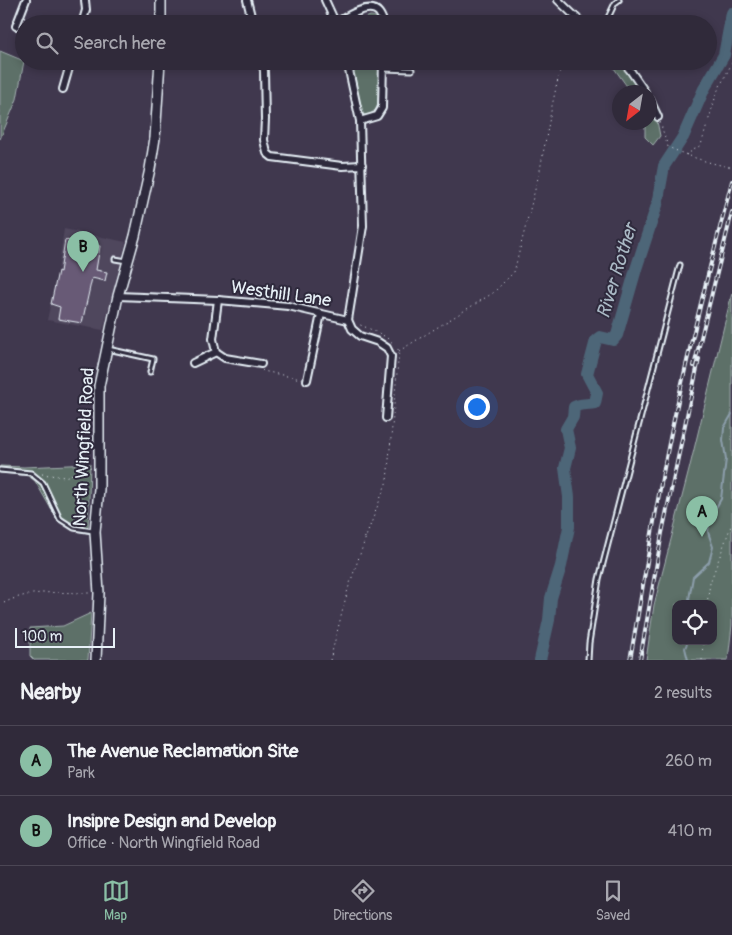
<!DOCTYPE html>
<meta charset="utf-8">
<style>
:root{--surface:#302a3a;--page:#3c3645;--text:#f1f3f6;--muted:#a8a7af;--line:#4b4654;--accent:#8abfa5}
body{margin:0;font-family:Pangolin,sans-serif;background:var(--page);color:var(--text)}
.controls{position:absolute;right:15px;bottom:15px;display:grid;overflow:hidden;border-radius:10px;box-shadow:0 2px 8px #0003}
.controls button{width:45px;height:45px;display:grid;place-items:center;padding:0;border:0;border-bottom:1px solid var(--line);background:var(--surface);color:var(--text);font:25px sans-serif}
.compass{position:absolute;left:612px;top:85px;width:45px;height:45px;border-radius:50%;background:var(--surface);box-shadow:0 2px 8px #0003;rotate:211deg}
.scale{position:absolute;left:15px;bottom:12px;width:100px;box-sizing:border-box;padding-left:5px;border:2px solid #e8f1f8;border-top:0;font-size:14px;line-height:18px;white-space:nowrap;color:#e8f1f8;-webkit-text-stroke:4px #2f2a3d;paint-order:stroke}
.you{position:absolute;left:476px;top:406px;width:18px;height:18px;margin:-12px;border:4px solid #fff;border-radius:50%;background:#1a73e8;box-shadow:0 0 0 8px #1a73e833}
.badge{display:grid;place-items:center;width:32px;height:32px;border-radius:50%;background:var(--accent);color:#111;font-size:16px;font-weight:700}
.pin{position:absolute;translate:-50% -41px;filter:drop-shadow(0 1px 2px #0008)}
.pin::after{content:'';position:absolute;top:26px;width:18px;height:15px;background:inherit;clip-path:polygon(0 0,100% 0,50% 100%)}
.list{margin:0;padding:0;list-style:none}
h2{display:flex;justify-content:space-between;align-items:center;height:65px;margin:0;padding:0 20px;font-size:21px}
h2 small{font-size:16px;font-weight:400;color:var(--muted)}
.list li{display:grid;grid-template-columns:32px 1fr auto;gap:15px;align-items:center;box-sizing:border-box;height:70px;padding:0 20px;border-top:1px solid var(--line)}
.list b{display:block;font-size:19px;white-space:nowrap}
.list p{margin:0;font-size:16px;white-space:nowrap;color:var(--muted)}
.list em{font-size:16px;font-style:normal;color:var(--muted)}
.icon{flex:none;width:28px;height:28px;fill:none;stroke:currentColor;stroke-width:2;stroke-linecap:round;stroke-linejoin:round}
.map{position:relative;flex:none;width:732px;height:660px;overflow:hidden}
.search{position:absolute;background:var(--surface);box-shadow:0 2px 8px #0003;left:15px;right:15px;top:15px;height:55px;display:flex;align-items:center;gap:12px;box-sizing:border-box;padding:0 18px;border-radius:28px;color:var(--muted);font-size:19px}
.sheet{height:205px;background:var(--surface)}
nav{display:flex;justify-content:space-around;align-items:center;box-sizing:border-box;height:70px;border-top:1px solid var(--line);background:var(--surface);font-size:14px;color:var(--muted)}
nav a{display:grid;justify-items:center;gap:2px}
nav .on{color:var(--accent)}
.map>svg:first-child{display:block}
.built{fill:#4f465d}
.green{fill:#5d6f67;stroke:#a2b0b0;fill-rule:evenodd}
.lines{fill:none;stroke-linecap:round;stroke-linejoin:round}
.stream{stroke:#8c9eab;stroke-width:2}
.river{stroke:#4e6678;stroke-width:12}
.building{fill:#685a76;stroke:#e8f1f8}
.lane-casing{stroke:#e8f1f8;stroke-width:7}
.street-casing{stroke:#e8f1f8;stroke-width:10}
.secondary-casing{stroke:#e8f1f8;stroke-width:12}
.path{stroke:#e8f1f8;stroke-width:1;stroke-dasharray:1 4;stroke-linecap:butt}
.lane{stroke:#2f2a3d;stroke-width:3}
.street{stroke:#2f2a3d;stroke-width:6}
.secondary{stroke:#2f2a3d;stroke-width:9}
.rail-casing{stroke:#e8f1f8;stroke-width:4}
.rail{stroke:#2f2a3d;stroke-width:2;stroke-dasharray:5.5;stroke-linecap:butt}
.labels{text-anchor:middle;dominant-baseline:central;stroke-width:4;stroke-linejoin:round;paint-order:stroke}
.street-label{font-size:18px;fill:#e8f1f8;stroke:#2f2a3d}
.water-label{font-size:19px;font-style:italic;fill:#aab9c5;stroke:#2f2a3d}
</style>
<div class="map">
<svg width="732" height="660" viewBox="0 0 732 660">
<rect width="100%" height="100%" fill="#40384e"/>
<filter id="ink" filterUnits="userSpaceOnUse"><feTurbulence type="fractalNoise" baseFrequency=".02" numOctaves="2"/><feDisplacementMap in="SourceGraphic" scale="10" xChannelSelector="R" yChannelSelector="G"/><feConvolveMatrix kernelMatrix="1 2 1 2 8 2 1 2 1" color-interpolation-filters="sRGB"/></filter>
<g filter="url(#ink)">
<polygon class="built" points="64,229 126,242 103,330 47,320 58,271"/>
<g class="green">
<path d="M 370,16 C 375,16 379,18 380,24 L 350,24 Z"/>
<polygon points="0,51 24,61 17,99 0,139"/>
<polygon points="349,61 379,61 378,102 376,109 368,116 363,114 360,109"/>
<polygon points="609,61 619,61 631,75 642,92 631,92"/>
<polygon points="650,103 655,111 660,136 653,145 645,137 645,123 650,122"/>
<path d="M 732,293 L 732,625 L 728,660 L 646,660 L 654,605 L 689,470 ZM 676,604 L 713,604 L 713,641 L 676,641 Z"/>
<polygon points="90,464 88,533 75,531 58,521 35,481 27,475 0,473 0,466 24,467"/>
<polygon points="91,613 88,660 34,660 30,656 30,628 63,626"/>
</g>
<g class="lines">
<g class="stream">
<polyline points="691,604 689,599 693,577 709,562 713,547 708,532 710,518 721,499 726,459 723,440 724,428 732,414"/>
<polyline points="688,641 685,648 688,660"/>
</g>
<path class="river" d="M 540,660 L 549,620 L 551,598 L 561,566 L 569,527 L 569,497 L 565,468 L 570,448 L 566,429 L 573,417 L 574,407 C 580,403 588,405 595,403 L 597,393 L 587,374 L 596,340 L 600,337 L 613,340 L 617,335 L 636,269 L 657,205 L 664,166 L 683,137 L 704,89 L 724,55 L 732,13"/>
</g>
<polygon class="building" points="65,240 100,246 96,270 107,272 105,281 92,278 82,323 58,319 60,307 51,304 58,271 60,272"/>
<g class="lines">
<defs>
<g id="lane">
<polyline points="605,24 615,3 619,0"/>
<polyline points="383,69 412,70"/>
<polyline points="115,259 127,261"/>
<polyline points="108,349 153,359 150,372"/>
<polyline points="0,470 31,473 43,483 60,519 74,528 93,531"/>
<polyline points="588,660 589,643 599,579 680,265"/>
</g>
<g id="street">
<polyline points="247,0 253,24"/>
<polyline points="325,0 336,24"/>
<polyline points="558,0 583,24"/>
<path d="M 336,23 C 346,17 370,1 379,13 C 382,17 383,19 383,24"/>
<polyline points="82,24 86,10 85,0"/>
<polyline points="16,26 26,0"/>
<polyline points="262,61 264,71 265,119 264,140 267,153 272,157 342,166 362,165"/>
<polyline points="347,61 360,121 363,226 348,320"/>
<polyline points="622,61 630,70 645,92"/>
<polyline points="63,89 71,61"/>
<polyline points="650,100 658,117"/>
<polyline points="360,121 377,116 382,108 383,61"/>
<polyline points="118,296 218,300 288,306 348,320"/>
<polyline points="218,300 213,339 216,352 225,358 261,364"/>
<polyline points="348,320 352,329 360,336 378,342 387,348 391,356 386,418"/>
<polyline points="193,363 216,352"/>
<polyline points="307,380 321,314"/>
</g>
<g id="secondary">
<polyline points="161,24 161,0"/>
<polyline points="96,660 99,593 95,532 99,489 99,386 118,296 135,236 150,169 155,138 160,61"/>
</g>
</defs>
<use href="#lane" class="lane-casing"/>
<use href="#street" class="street-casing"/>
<use href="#secondary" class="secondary-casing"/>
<g class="path">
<path d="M 660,122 L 668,147 C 688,156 710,164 732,167"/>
<polyline points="686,155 701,145 717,92 732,63"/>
<polyline points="399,351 493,293 514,272 540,170 552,106 562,61"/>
<polyline points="262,370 263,371 301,379"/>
<polyline points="42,474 65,477 91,467"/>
<polyline points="365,538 364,533 369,530"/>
<path d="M 4,603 C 30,589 62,593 90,593"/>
<polyline points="707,604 710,583 732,523"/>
<path d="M 330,660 L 348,589 L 367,534 L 387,481 L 399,351 C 389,335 374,331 358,324"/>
<polyline points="702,660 703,641"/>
</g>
<use href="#lane" class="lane"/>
<use href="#street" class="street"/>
<use href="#secondary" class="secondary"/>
<defs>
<g id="rail">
<polyline points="694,366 732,212"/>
<path d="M 630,660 C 641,598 651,535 663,473 C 682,375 707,277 732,181"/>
<polyline points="640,660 662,533 699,359"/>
</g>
</defs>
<use href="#rail" class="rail-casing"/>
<use href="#rail" class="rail"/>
</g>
</g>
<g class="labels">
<g class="street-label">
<text transform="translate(281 294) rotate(8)">Westhill Lane</text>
<text transform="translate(84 447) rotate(-87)">North Wingfield Road</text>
</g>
<g class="water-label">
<text transform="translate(617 271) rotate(-73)">River Rother</text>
</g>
</g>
</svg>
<div class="controls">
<button><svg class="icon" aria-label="locate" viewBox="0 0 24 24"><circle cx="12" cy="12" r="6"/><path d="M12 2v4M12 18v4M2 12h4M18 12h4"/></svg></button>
</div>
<svg class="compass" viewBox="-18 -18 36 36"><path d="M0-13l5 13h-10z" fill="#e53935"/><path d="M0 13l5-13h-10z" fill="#a8a7af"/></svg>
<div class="scale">100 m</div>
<div class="you"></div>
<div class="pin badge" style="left:702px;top:537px">A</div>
<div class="pin badge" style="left:83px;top:272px">B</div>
<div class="search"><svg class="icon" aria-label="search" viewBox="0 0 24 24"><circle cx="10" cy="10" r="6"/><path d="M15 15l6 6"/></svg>Search here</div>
</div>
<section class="sheet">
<h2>Nearby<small>2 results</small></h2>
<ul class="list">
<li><span class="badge">A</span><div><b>The Avenue Reclamation Site</b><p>Park</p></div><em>260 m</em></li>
<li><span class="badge">B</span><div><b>Insipre Design and Develop</b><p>Office · North Wingfield Road</p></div><em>410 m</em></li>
</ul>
</section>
<nav>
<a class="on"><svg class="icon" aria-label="map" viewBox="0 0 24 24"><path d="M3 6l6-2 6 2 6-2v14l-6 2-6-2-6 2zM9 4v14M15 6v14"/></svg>Map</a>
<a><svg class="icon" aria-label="directions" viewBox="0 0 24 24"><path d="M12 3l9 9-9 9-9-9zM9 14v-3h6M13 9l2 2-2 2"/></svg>Directions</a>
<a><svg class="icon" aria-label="saved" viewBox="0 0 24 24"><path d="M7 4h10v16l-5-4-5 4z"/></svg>Saved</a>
</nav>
